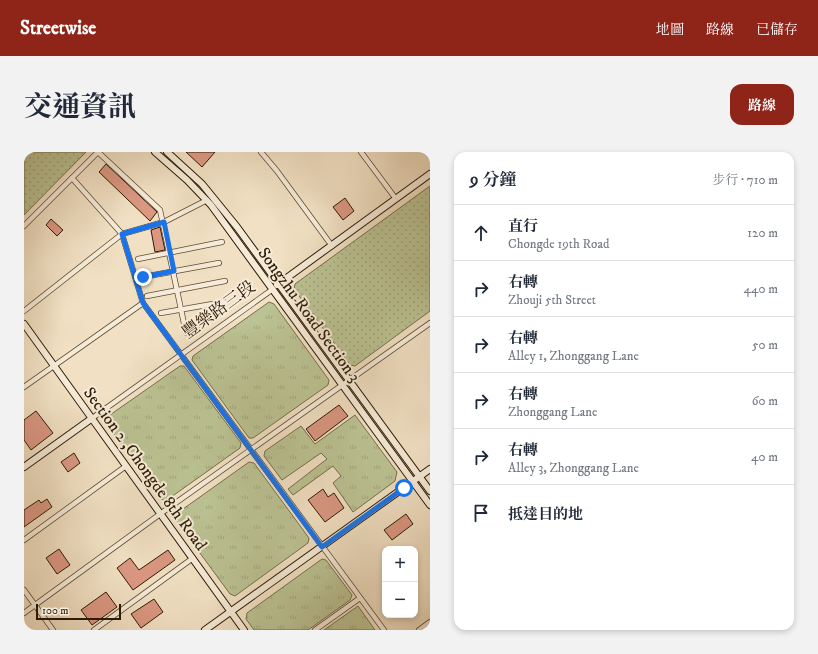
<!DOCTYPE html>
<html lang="zh-TW">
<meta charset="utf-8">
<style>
:root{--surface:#fff;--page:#f2f2f3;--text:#1f2937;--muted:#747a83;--line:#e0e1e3;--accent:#8f2418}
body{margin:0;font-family:"IM FELL DW Pica","Noto Serif TC",serif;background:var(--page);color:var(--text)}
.controls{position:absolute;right:12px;bottom:12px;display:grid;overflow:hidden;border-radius:8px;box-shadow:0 2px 6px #0003}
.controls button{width:36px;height:36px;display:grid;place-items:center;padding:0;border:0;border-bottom:1px solid var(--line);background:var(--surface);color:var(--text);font:20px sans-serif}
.scale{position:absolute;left:12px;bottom:10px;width:85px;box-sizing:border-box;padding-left:4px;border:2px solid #2d1c03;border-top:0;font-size:11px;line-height:14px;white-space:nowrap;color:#2d1c03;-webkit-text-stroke:3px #f6ebd8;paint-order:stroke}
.stop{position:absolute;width:12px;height:12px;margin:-9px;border:3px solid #1a73e8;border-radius:50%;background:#fff}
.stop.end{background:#1a73e8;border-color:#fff;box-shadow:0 1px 4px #0008}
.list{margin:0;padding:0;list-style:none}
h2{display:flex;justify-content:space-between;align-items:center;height:52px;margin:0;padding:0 16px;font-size:17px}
h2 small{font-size:13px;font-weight:400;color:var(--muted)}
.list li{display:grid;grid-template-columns:26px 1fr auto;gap:12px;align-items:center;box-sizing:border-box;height:56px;padding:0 16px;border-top:1px solid var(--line)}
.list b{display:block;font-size:15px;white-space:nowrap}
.list p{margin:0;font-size:13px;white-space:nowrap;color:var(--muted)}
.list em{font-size:13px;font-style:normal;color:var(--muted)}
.icon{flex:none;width:22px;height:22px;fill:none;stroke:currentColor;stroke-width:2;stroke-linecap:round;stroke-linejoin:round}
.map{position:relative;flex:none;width:406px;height:478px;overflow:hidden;border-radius:12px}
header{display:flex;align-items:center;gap:24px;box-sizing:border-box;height:56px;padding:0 20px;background:var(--accent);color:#fff}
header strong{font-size:19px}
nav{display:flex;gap:22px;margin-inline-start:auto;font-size:14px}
.intro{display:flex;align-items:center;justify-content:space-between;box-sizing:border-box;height:96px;padding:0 24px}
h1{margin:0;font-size:28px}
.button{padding:10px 18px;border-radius:12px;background:var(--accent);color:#fff;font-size:14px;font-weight:700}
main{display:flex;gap:24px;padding:0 24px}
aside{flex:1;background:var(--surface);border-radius:12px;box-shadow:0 2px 6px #0003}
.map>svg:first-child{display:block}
.grass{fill:url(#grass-tufts);stroke:#746f4b}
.park{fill:url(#park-dots);stroke:#746f4b}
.building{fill:#db9782;stroke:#2d1c03}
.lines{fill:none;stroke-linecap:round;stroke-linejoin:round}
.street-casing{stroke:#5e4d33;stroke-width:6}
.secondary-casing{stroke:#2d1c03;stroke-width:8}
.street{stroke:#f6ebd8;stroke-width:4.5}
.secondary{stroke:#f6ebd8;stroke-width:6}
.route{stroke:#1a73e8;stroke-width:5}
.labels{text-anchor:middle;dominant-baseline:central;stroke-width:4;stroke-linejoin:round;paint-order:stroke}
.street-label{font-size:17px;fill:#2d1c03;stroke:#f6ebd8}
</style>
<header>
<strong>Streetwise</strong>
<nav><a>地圖</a><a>路線</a><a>已儲存</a></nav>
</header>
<div class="intro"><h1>交通資訊</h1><a class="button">路線</a></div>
<main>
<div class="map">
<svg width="406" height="478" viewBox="0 0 406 478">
<defs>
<pattern id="grass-tufts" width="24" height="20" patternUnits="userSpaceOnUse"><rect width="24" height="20" fill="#bbc293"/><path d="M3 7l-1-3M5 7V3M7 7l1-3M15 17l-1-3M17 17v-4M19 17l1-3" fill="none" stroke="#a1a67d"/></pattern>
<pattern id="park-dots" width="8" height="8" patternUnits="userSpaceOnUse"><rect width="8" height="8" fill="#bbc293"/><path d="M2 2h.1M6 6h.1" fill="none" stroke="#a1a67d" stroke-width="1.8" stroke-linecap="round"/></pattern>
</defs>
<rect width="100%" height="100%" fill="#f1e0c3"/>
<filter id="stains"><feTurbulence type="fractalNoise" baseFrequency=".005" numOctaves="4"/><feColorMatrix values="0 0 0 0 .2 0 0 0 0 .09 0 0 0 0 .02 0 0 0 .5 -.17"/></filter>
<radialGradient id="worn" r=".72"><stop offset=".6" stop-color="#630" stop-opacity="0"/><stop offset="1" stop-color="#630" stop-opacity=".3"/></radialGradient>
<g class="grass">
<polygon points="245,150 250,152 305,228 304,233 229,286 225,286 168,208 169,204"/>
<polygon points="156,214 160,214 217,291 216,296 143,348 137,347 82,271 83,265"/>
<polygon points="331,263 373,320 371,329 329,360 309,331 317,324 309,314 269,343 264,337 303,307 297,301 258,328 240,304 241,299 277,274 291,292"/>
<polygon points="225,310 230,311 285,386 284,391 211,444 206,442 151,367 152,362"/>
<polygon points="298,407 302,408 328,443 326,448 284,478 230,478 222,467 223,461"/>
<polygon points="334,454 351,478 300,478"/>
</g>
<g class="park">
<polygon points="0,0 62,0 0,63"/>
<polygon points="406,34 406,159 331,214 326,213 270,137 271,132"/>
</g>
<g class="building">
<polygon points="162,0 191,0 178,15"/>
<polygon points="82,12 133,60 126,69 75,20"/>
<polygon points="321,46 330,59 319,68 309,55"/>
<polygon points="27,67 39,78 33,84 22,73"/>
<polygon points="136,75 141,98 131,100 127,78"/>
<polygon points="315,253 324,264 291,289 282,277"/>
<polygon points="12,259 29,281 7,298 0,288 0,268"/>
<polygon points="50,301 56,311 44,320 37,310"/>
<polygon points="299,337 304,345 310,341 320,356 301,370 284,348"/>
<polygon points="23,347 28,355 0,375 0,358 15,348 17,351"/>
<polygon points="382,362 389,372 368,388 360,378"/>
<polygon points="35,397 46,413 33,422 22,406"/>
<polygon points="144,398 151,408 109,438 93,416 106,406 115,418"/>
<polygon points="82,440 93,455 68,473 57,458"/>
<polygon points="130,447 139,460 117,476 107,462"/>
</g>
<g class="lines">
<defs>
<g id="street">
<polyline points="74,0 136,58 162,181"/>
<polyline points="237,0 253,19 308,94"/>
<polyline points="337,0 372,47"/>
<polyline points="48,26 98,82 119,151 360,478"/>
<polyline points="0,74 74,0"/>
<polyline points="114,107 198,90"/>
<polyline points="119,125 195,111"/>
<polyline points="123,144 201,129"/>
<polyline points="0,159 98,82 140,70 183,48"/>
<polyline points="137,161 200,150"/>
<polyline points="161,179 173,176"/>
<polyline points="0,235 119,151"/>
<polyline points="67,267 249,137"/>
<polyline points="0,388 102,314"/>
<polyline points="0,438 29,478"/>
<polyline points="0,461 143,357 406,171"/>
<polyline points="70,478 169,406"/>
<polyline points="291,478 336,446"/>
<polyline points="395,478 406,470"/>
</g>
<g id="secondary">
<polyline points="131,0 163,28 187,53 406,353"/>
<polyline points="143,0 178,32 213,75 406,339"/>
<polyline points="253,133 406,22"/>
<polyline points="0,172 220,478"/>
<polyline points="0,315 67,267"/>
<polyline points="181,478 406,317"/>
</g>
</defs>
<use href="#street" class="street-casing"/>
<use href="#secondary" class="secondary-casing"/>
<use href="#street" class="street"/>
<use href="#secondary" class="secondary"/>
</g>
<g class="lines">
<polyline class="route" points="119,125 150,119 140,70 98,82 119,151 298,395 380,336"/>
</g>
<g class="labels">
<g class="street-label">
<text transform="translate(195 158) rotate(-36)">豐樂路三段</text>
<text transform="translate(285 163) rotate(54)">Songzhu Road Section 3</text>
<text transform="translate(121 317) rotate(54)">Section 2 ,Chongde 8th Road</text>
</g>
</g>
<rect width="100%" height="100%" filter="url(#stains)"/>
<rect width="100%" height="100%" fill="url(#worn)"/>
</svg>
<div class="controls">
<button>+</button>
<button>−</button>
</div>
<div class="scale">100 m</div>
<div class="stop" style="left:380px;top:336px"></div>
<div class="stop end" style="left:119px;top:125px"></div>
</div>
<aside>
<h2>9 分鐘<small>步行 · 710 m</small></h2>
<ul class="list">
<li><svg class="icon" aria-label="ahead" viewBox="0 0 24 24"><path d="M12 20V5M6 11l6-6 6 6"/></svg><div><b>直行</b><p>Chongde 19th Road</p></div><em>120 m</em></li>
<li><svg class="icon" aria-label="right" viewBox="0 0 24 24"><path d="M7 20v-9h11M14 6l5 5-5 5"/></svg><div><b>右轉</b><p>Zhouji 5th Street</p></div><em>440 m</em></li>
<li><svg class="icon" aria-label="right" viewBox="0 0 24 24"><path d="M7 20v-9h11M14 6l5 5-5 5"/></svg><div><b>右轉</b><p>Alley 1, Zhonggang Lane</p></div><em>50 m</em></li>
<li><svg class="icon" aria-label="right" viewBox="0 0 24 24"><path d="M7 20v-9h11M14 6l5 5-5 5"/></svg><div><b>右轉</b><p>Zhonggang Lane</p></div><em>60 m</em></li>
<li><svg class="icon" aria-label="right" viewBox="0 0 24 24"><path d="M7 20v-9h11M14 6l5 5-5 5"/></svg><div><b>右轉</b><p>Alley 3, Zhonggang Lane</p></div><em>40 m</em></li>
<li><svg class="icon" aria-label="arrive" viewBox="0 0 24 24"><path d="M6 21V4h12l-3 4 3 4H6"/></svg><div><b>抵達目的地</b></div></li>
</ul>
</aside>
</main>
